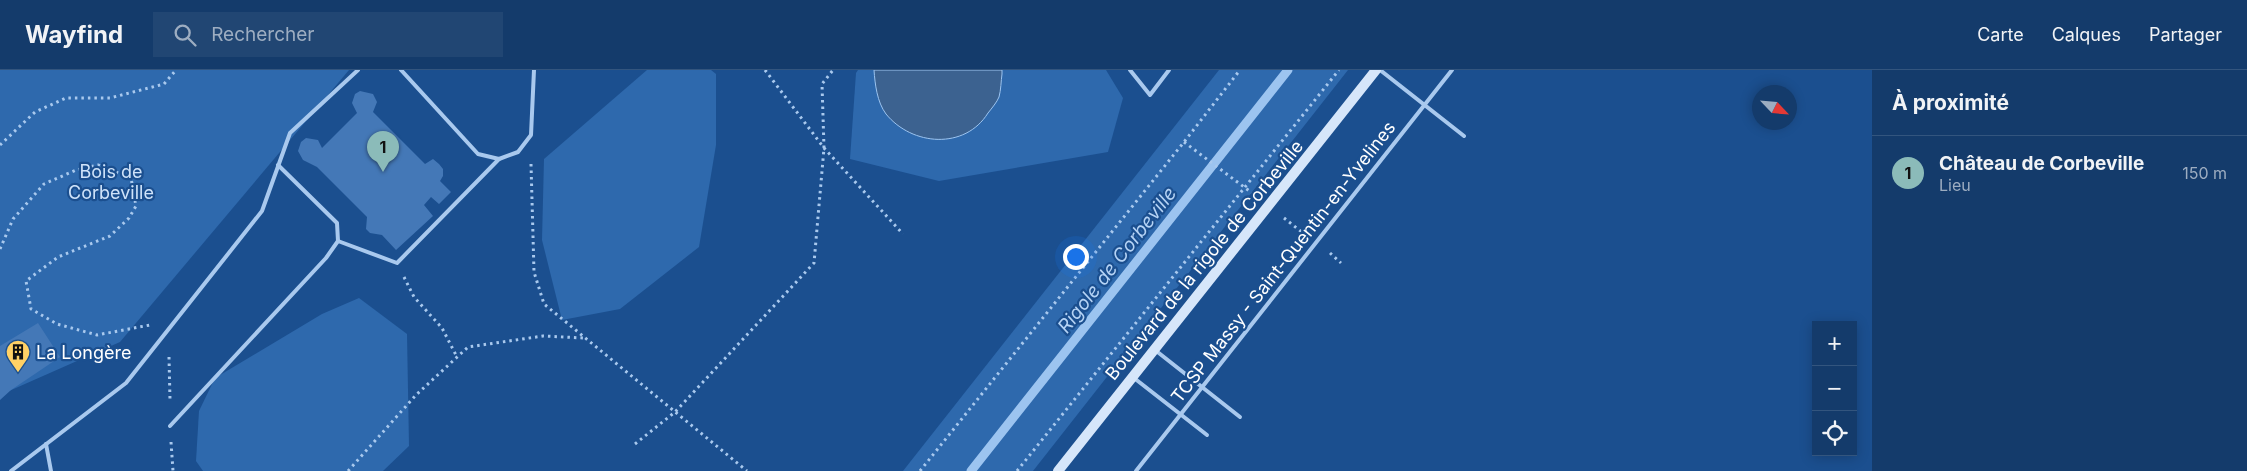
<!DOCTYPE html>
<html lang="fr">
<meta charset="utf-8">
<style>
:root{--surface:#143b6b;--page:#214673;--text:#f1f3f6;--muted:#9dadc1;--line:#33557e;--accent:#8bbbb9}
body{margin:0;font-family:Inter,sans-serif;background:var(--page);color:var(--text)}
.controls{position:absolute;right:15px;bottom:15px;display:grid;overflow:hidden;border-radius:0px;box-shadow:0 2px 12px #0003}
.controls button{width:45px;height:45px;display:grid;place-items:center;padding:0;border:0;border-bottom:1px solid var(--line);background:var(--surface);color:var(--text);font:25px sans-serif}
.compass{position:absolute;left:1752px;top:15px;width:45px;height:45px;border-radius:50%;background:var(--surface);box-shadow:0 2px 12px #0003;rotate:116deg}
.you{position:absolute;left:1075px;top:186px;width:18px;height:18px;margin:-12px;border:4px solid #fff;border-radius:50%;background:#1a73e8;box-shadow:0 0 0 8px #1a73e833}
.badge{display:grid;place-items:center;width:32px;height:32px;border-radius:50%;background:var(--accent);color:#111;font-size:16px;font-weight:700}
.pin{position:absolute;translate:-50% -41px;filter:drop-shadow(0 1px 2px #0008)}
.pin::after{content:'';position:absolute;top:26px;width:18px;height:15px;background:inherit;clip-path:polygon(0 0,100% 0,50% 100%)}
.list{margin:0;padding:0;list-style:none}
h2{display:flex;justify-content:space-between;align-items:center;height:65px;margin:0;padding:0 20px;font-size:21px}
h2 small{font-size:16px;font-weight:400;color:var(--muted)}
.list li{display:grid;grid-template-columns:32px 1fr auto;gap:15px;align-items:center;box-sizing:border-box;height:75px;padding:0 20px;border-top:1px solid var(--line)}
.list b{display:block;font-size:19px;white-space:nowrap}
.list p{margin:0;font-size:16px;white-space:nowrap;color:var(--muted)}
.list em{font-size:16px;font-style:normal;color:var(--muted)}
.icon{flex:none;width:28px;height:28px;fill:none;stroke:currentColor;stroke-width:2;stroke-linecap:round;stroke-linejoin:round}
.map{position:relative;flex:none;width:1872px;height:401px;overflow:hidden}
header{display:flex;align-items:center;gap:30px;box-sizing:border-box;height:70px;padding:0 25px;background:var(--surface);border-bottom:1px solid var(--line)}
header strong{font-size:24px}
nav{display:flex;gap:28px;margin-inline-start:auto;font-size:18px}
.search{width:350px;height:45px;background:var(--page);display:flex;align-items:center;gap:12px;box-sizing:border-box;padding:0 18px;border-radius:0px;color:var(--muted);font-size:19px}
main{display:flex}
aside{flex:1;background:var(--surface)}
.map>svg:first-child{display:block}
.green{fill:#2e69ad}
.water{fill:#3c6290;stroke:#9cc4f0}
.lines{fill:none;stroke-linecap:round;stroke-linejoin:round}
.stream{stroke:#9cc4f0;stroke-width:9}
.building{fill:#4478b7}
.path{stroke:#a9c9ee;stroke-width:3;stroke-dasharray:2.5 4;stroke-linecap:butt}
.lane{stroke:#a9c9ee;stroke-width:4}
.secondary{stroke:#d6e6fa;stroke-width:10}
.labels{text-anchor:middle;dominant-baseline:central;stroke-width:4.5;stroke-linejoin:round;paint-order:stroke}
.park-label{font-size:18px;fill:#cfe3fa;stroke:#1b4f8f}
.street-label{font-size:18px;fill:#fff;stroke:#1b4f8f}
.poi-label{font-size:18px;fill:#fff;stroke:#1b4f8f;text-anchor:start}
.water-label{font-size:19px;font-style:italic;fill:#b5d3f5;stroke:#1b4f8f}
</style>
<header>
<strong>Wayfind</strong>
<div class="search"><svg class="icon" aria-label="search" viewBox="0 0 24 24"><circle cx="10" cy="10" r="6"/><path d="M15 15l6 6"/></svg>Rechercher</div>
<nav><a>Carte</a><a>Calques</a><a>Partager</a></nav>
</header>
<main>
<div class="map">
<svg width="1872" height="401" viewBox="0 0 1872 401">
<rect width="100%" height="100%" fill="#1b4f8f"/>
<g class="green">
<polygon points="0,0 349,0 120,272 0,325"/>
<polygon points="647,0 711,0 716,4 716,75 699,177 620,239 562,250 542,170 544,89"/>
<polygon points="858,0 1106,0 1123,28 1108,82 939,111 850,89 856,3"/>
<polygon points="1219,0 1348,0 1033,401 903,401"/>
<polygon points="359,228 407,264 409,376 383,401 203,401 196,391 199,341 215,308 322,244"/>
</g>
<path class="water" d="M 874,0 L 1002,0 L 1002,4 C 1001,11 1001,20 999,27 C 997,32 992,38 988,43 C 965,80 912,76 886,44 C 877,32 875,14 874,0 Z"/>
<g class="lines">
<polyline class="stream" points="971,401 1288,0"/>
</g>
<g class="building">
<polygon points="360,21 373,24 377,32 373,42 425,94 433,89 439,94 443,99 443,106 440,111 451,122 439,134 431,127 424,135 433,146 396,180 382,165 370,163 366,159 367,147 317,97 303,90 298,81 301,72 306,68 318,70 322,78 357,43 352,33 355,24"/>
<polygon points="38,253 60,287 11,320 0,330 0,276"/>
</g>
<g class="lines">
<g class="path">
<polyline points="765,0 824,78 903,164"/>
<polyline points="1184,72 1252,123"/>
<polyline points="0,75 35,42 66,28 110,28 164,14 176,0"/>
<polyline points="531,94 534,202 544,234 747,401"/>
<polyline points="1284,148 1303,163"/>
<polyline points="0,179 13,149 44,114 76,100 98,95 131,108 136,136 129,148 110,166 58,187 26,211 31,239 57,254 97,265 150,255"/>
<polyline points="1330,183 1341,193"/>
<polyline points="404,207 414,227 442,258 457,287"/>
<polyline points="169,287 170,330"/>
<polyline points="171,372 173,401"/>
<polyline points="635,374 675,342 814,193 824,78 822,14 833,0"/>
<polyline points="348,401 416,325 468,277 543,266 584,268"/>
<polyline points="920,401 1184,72 1240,0"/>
<polyline points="1017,401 1339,0"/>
</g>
<g class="lane">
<polyline points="401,0 478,84 499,89 518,82 531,65 534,0"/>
<polyline points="1130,0 1150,25 1169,0"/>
<polyline points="1380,0 1464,66"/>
<polyline points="338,171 397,193 499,89"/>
<polyline points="1155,280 1240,347"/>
<polyline points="1134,308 1207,365"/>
<polyline points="170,356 326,188 338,171 337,153 278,95"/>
<polyline points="46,374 51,401"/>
<polyline points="11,401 126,313 262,141 290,63 358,0"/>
<polyline points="1136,401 1452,0"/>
</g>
<polyline class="secondary" points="1058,401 1376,0"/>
</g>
<defs>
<symbol id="building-pin" viewBox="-11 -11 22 30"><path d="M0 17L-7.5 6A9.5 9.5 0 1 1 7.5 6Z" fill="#ffd166" stroke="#1b4f8f"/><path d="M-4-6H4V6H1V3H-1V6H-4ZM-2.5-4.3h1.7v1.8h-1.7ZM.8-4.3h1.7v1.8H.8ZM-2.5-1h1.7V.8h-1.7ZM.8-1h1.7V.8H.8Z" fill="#111"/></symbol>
</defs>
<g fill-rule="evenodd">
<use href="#building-pin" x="4" y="268" width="28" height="38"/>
</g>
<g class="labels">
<g class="park-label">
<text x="111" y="101">Bois de<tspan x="111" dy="21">Corbeville</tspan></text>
</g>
<g class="street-label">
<text transform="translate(1204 190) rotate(-51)">Boulevard de la rigole de Corbeville</text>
<text transform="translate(1283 192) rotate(-52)">TCSP Massy - Saint-Quentin-en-Yvelines</text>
</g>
<g class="poi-label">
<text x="36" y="282">La Longère</text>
</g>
<g class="water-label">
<text transform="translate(1117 190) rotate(-52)">Rigole de Corbeville</text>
</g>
</g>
</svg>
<div class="controls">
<button>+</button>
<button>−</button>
<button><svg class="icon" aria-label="locate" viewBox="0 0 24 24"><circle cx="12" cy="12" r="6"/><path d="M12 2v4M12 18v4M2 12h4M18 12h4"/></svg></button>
</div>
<svg class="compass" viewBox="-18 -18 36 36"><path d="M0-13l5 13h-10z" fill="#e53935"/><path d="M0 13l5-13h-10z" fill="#9dadc1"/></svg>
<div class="you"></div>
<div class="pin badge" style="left:383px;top:102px">1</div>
</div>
<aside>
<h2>À proximité<small></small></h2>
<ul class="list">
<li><span class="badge">1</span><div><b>Château de Corbeville</b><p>Lieu</p></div><em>150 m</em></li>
</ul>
</aside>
</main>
